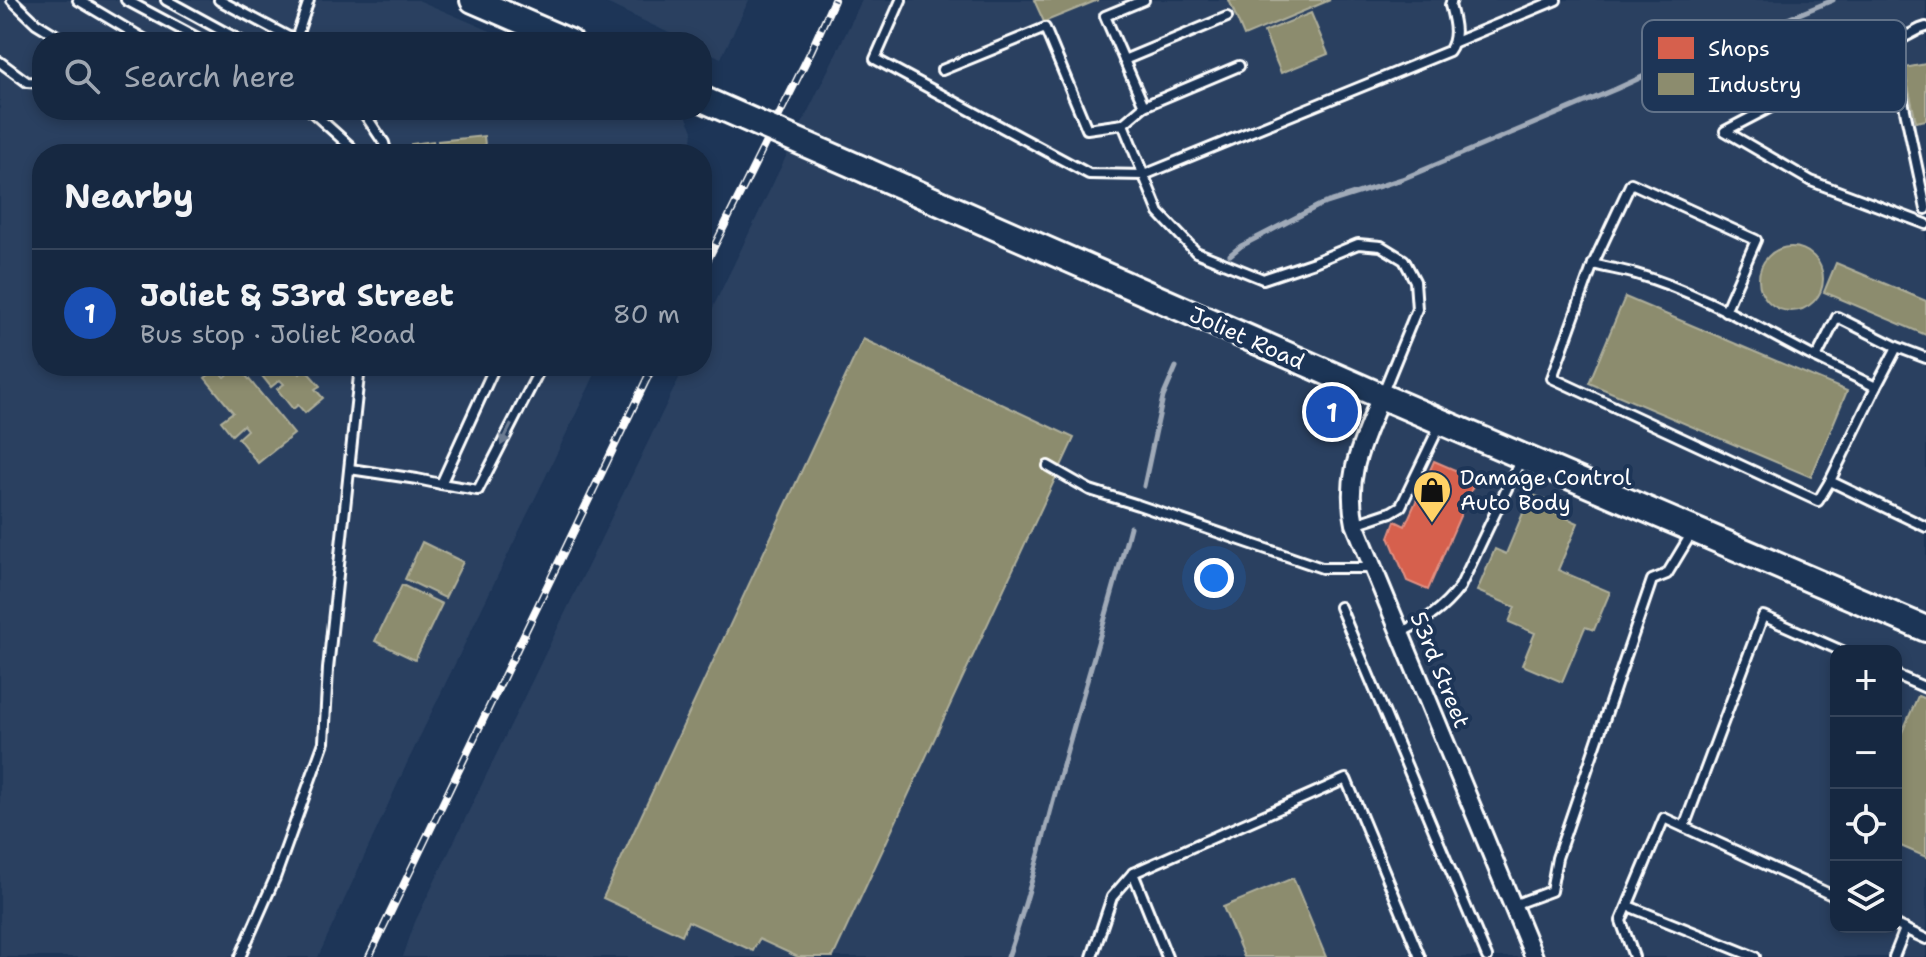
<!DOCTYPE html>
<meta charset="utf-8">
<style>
:root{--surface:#162841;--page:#23344c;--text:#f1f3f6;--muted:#9ea6b1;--line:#35445a;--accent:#8c9099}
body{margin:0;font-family:"Shantell Sans",sans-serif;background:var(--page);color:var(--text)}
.controls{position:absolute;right:24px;bottom:24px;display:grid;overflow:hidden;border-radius:16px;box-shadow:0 4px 12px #0003}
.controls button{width:72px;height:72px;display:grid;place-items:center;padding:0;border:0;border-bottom:2px solid var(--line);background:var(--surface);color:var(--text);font:40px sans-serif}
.you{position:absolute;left:1214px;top:578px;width:28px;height:28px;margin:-20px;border:6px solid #fff;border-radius:50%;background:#1a73e8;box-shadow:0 0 0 12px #1a73e833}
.badge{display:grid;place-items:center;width:52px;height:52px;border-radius:50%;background:var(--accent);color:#fff;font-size:26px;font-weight:700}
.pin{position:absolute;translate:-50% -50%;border:4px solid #fff;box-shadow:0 2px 8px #0006}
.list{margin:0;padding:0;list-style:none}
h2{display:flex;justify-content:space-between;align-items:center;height:104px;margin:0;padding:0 32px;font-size:34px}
h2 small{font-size:26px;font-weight:400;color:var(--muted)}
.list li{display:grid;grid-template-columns:52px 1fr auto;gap:24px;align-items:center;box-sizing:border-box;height:128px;padding:0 32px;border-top:2px solid var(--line)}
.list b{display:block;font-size:30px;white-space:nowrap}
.list p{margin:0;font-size:26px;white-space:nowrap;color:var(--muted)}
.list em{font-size:26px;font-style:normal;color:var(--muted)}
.icon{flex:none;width:44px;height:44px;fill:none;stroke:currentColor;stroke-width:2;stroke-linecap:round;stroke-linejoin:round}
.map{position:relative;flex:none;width:1926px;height:957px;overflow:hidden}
.search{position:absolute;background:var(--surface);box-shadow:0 4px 12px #0003;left:32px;top:32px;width:680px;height:88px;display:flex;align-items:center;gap:20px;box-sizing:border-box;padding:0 28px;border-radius:32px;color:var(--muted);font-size:30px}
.panel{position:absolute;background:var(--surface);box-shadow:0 4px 12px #0003;left:32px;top:144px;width:680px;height:232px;border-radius:32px}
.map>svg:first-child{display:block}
.built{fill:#2a4161;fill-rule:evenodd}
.shops{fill:#d6604d;stroke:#e29082;stroke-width:2}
.industry{fill:#8c8c6e;stroke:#aeae9a;stroke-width:2}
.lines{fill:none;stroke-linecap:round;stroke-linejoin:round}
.stream{stroke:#a0aab8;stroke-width:5}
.lane-casing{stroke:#fff;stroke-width:14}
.street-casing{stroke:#fff;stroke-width:22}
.primary-casing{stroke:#fff;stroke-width:30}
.lane{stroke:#1d3557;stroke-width:8}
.street{stroke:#1d3557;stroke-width:16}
.primary{stroke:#1d3557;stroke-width:24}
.rail-casing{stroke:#fff;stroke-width:8}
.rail{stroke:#1d3557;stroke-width:5;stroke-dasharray:15;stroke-linecap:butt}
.primary-bridge-casing{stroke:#fff;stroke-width:30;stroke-linecap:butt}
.primary-bridge{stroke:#1d3557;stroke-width:24}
.oneway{fill:#6c7c92}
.labels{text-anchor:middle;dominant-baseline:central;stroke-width:8;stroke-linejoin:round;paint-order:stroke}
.street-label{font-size:22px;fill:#fff;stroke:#1d3557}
.poi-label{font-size:22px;fill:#fff;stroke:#1d3557;text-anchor:start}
.key{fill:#1d3557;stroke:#617289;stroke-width:2}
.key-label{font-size:22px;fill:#fff}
</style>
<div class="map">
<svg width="1926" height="957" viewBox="0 0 1926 957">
<rect width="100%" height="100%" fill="#1d3557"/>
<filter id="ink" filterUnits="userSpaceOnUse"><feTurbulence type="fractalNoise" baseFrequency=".0125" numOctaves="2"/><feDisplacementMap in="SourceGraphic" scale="16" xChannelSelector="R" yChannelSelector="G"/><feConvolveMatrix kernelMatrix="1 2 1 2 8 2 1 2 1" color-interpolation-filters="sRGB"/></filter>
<g filter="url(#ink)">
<g class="built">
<polygon points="0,0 418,0 516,42 42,42 42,110 673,110 686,115 693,131 691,148 701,154 42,154 42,366 599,366 408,761 318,957 0,957"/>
<polygon points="600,0 749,0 721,58 702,49 702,42 688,42"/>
<path d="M 862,0 L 1926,0 L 1926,957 L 403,957 L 415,922 L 685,366 L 702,366 L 702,330 ZM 1836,651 L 1896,651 L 1896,927 L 1836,927 Z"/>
</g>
<polygon class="shops" points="1434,461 1476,479 1428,590 1407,581 1389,537 1395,521 1405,526"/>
<g class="industry">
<polygon points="1034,0 1098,0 1044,22"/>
<polygon points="1229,0 1330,0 1244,36"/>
<polygon points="1311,13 1328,54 1281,73 1264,32"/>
<polygon points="1926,64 1926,120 1916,122 1904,68"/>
<polygon points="484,136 486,154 440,154 438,141"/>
<polygon points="433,141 435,154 412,154 411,144"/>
<circle cx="1791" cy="279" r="32"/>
<polygon points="1836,263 1926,301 1926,335 1824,292"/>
<polygon points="1625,297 1847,391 1811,477 1589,383"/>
<polygon points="863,339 1074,438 833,957 798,957 759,939 753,951 688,921 682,935 603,898"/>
<polygon points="238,366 294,434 258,463 238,438 247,430 243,425 232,435 221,421 233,412 205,378 217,368 225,377"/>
<polygon points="254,366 293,366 300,374 305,369 320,386 315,389 323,398 305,413 298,405 293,409 277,389 284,384 280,380 271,387"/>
<polygon points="1531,494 1545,500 1542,507 1578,523 1558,570 1610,592 1594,630 1585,627 1562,682 1522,665 1535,633 1509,622 1515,607 1477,591 1495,549 1506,554"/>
<polygon points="422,542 463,562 445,598 405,579"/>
<polygon points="402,585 442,604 415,660 375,641"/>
<polygon points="1918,696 1926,699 1926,857 1896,844 1896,746"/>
<polygon points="1293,878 1326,957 1244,957 1223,907"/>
</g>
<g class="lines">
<g class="stream">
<polyline points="1230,255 1241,246 1320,205 1402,179 1616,89 1679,60 1768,27 1833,0"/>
<polyline points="1144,486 1163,397 1176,367"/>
<path d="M 1008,957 C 1030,896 1044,832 1062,769 C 1084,688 1109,609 1130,527"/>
</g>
<defs>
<g id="lane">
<polyline points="12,0 36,23 67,42"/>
<polyline points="78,0 149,42"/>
<polyline points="126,0 205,42"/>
<polyline points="166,0 243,42"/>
<polyline points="219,0 298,42"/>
<path d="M 901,0 L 875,59 L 1089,174 L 1144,175 L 1449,51 C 1459,37 1454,21 1450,5 L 1452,0"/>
<polyline points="1926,27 1920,29 1725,131 1811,181 1926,224"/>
<polyline points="295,42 309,0"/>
<polyline points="1455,42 1556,0"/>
<polyline points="1891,44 1926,209"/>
<polyline points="1124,60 1227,17"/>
<polyline points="0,62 27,82 42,83"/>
<polyline points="942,70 1045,28 1087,129 1123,124 1159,213 1196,252 1263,279 1314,262 1358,244 1381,246 1404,260 1415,281 1417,309 1383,392"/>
<polyline points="1144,106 1239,66"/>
<polyline points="310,110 350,146 354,154"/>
<polyline points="362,110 384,143 387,154"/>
<polyline points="1123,124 1144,106 1105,16 1144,0"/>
<polyline points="1593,264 1631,183 1756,240 1725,311"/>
<polyline points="1897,347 1876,387 1816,358 1837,317 1897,347 1926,358"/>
<path d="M 1816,358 C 1758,328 1699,292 1636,274 C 1622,270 1608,268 1593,264 L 1552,378 L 1818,501 L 1830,481"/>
<polyline points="1876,387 1830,481 1926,527"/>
<polyline points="1048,466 1090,490 1138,505 1322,568 1373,568"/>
<polyline points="350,469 417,479 441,484 495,366"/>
<polyline points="441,484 478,490 539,371 535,366"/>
<polyline points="1355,524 1391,512 1401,506 1441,423"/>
<polyline points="1340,607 1487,957"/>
<path d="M 1400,633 C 1427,619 1441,612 1460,587 L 1520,461"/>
<polyline points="1896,675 1926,688"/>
<polyline points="1684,827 1763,616 1842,651"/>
<polyline points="1513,905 1551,891 1557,858 1652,580 1667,574 1693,531"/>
<polyline points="1628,906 1755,957"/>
<polyline points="1896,925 1926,939"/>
<polyline points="240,957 275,878 324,742 328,669 360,366"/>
<polyline points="1092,957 1112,897 1133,873"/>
<polyline points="1167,957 1133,873 1346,779 1420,957"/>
<polyline points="1634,957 1621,921 1664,818 1836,897"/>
<polyline points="1894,957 1905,929"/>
</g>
<path id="street" d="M 1381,396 C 1363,442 1344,474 1355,524 L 1534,957"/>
<g id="primary">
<polyline points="473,0 570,42"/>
<polyline points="867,171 1381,396 1926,629"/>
</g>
</defs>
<use href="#lane" class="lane-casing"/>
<use href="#street" class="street-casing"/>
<use href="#primary" class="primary-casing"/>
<use href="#lane" class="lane"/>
<use href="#street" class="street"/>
<use href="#primary" class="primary"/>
<defs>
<g id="rail">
<polyline points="702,271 811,51 834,0"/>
<polyline points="369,957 653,366"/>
</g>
</defs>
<use href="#rail" class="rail-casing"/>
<use href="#rail" class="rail"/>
<defs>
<polyline id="primary-bridge" points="702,99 867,171"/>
</defs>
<use href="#primary-bridge" class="primary-bridge-casing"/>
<use href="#primary-bridge" class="primary-bridge"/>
</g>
<defs><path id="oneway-solid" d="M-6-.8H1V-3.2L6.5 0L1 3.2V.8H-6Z" transform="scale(2)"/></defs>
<use class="oneway" href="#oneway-solid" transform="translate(506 435) rotate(117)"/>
</g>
<defs>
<symbol id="shop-pin" viewBox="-11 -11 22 30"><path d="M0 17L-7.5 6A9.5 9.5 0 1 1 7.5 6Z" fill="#ffd166" stroke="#1d3557"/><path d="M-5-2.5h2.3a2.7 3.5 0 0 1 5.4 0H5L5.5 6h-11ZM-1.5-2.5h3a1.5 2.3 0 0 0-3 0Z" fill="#111"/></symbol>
</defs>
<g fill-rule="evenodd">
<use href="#shop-pin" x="1410" y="468" width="44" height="60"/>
</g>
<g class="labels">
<g class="street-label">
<text transform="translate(1247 338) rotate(24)">Joliet Road</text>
<text transform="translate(1440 670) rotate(68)">53rd Street</text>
</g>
<g class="poi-label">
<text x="1460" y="477">Damage Control<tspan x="1460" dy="25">Auto Body</tspan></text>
</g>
</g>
<rect x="1642" y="20" width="264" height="92" rx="12" class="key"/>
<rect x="1658" y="37" width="36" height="22" fill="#d6604d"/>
<rect x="1658" y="73" width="36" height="22" fill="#8c8c6e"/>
<g class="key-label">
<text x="1708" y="56">Shops</text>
<text x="1708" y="92">Industry</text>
</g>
</svg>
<div class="controls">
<button>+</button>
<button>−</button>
<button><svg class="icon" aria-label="locate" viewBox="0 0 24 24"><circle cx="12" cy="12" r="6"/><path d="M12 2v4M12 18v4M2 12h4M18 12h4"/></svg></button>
<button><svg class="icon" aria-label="layers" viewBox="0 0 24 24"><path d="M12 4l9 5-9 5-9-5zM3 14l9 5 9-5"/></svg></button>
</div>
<div class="you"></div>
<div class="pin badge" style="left:1332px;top:412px;background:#1a4fb4">1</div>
<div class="search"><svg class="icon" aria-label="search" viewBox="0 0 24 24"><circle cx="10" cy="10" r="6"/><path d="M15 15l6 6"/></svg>Search here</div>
<section class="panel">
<h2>Nearby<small></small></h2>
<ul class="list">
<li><span class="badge" style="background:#1a4fb4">1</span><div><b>Joliet &amp; 53rd Street</b><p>Bus stop · Joliet Road</p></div><em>80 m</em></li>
</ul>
</section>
</div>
